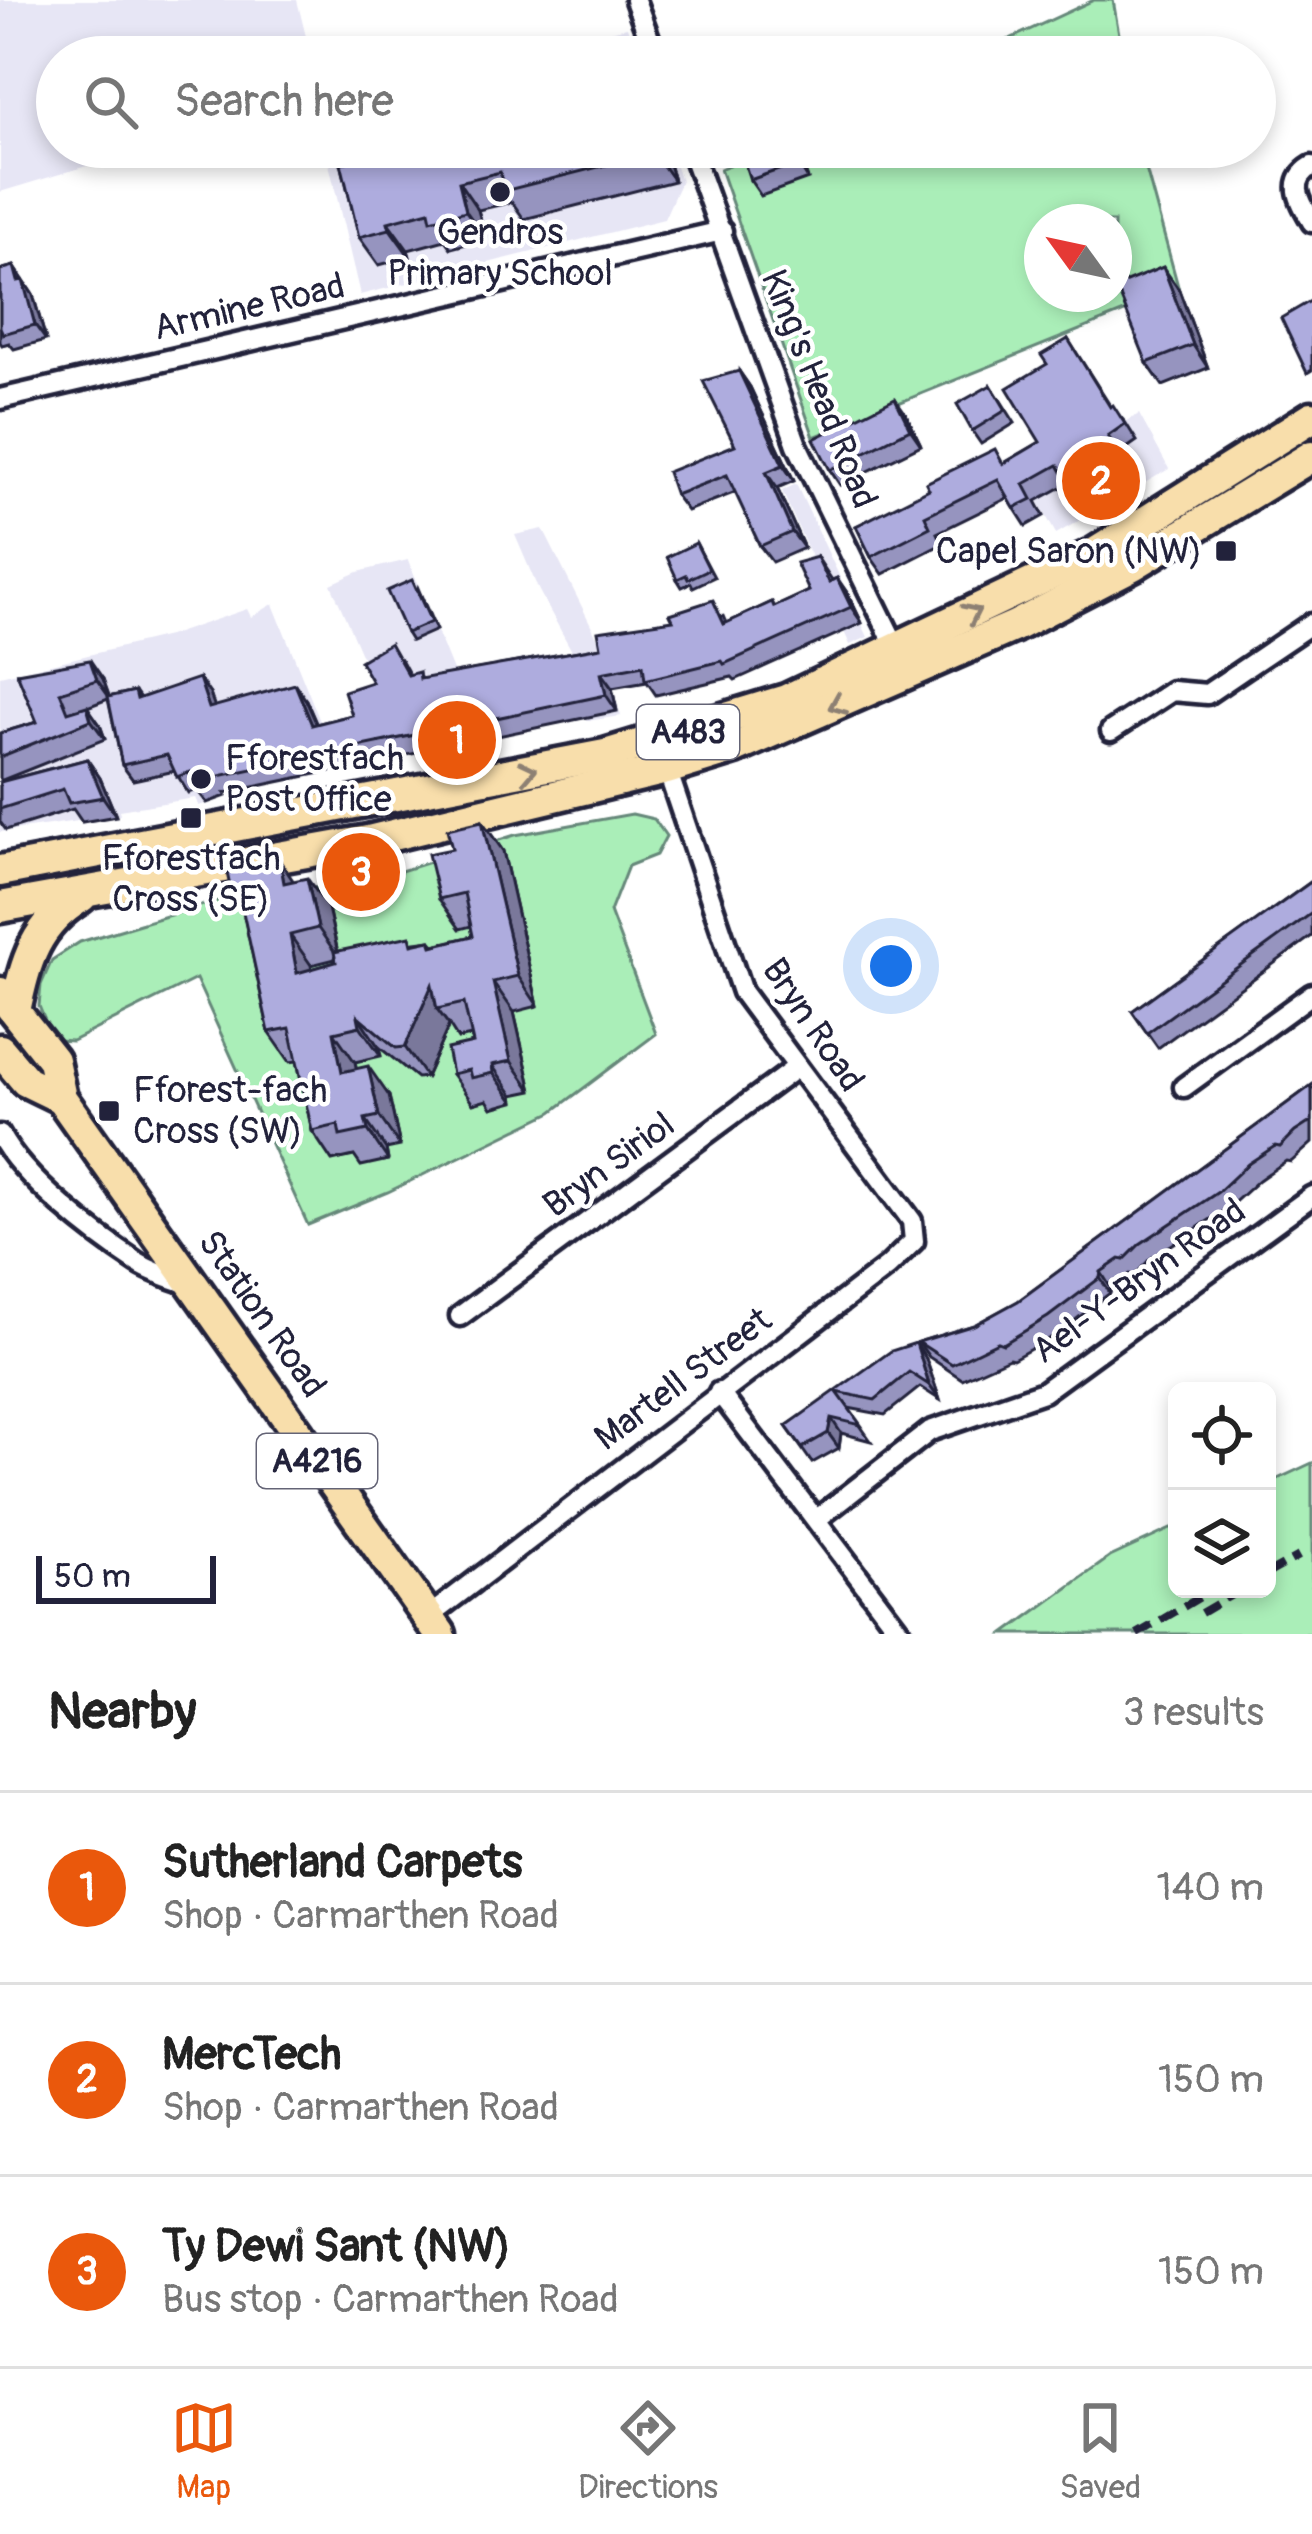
<!DOCTYPE html>
<meta charset="utf-8">
<style>
:root{--surface:#fff;--page:#f2f2f2;--text:#222;--muted:#767676;--line:#e0e0e0;--accent:#ea580c}
body{margin:0;font-family:Pangolin,sans-serif;background:var(--page);color:var(--text)}
.controls{position:absolute;right:36px;bottom:36px;display:grid;overflow:hidden;border-radius:18px;box-shadow:0 6px 18px #0003}
.controls button{width:108px;height:108px;display:grid;place-items:center;padding:0;border:0;border-bottom:3px solid var(--line);background:var(--surface);color:var(--text);font:60px sans-serif}
.compass{position:absolute;left:1024px;top:204px;width:108px;height:108px;border-radius:50%;background:var(--surface);box-shadow:0 6px 18px #0003;rotate:303deg}
.scale{position:absolute;left:36px;bottom:30px;width:180px;box-sizing:border-box;padding-left:12px;border:6px solid #22223b;border-top:0;font-size:33px;line-height:42px;white-space:nowrap;color:#22223b;-webkit-text-stroke:9px #fff;paint-order:stroke}
.you{position:absolute;left:891px;top:966px;width:42px;height:42px;margin:-30px;border:9px solid #fff;border-radius:50%;background:#1a73e8;box-shadow:0 0 0 18px #1a73e833}
.badge{display:grid;place-items:center;width:78px;height:78px;border-radius:50%;background:var(--accent);color:#fff;font-size:39px;font-weight:700}
.pin{position:absolute;translate:-50% -50%;border:6px solid #fff;box-shadow:0 3px 12px #0006}
.list{margin:0;padding:0;list-style:none}
h2{display:flex;justify-content:space-between;align-items:center;height:156px;margin:0;padding:0 48px;font-size:51px}
h2 small{font-size:39px;font-weight:400;color:var(--muted)}
.list li{display:grid;grid-template-columns:78px 1fr auto;gap:36px;align-items:center;box-sizing:border-box;height:192px;padding:0 48px;border-top:3px solid var(--line)}
.list b{display:block;font-size:45px;white-space:nowrap}
.list p{margin:0;font-size:39px;white-space:nowrap;color:var(--muted)}
.list em{font-size:39px;font-style:normal;color:var(--muted)}
.icon{flex:none;width:66px;height:66px;fill:none;stroke:currentColor;stroke-width:2;stroke-linecap:round;stroke-linejoin:round}
.map{position:relative;flex:none;width:1312px;height:1634px;overflow:hidden}
.search{position:absolute;background:var(--surface);box-shadow:0 6px 18px #0003;left:36px;right:36px;top:36px;height:132px;display:flex;align-items:center;gap:30px;box-sizing:border-box;padding:0 42px;border-radius:66px;color:var(--muted);font-size:45px}
.sheet{height:732px;background:var(--surface)}
nav{display:flex;justify-content:space-around;align-items:center;box-sizing:border-box;height:168px;border-top:3px solid var(--line);background:var(--surface);font-size:33px;color:var(--muted)}
nav a{display:grid;justify-items:center;gap:6px}
nav .on{color:var(--accent)}
.map>svg:first-child{display:block}
.built{fill:#e7e6f5}
.green{fill:#aaeeb8;stroke:#66887a;stroke-width:3;fill-rule:evenodd}
.lines{fill:none;stroke-linecap:round;stroke-linejoin:round}
.street-casing{stroke:#22223b;stroke-width:27}
.primary-casing{stroke:#22223b;stroke-width:39}
.street{stroke:#fff;stroke-width:18}
.primary{stroke:#f8deab;stroke-width:30}
.rail{stroke:#22223b;stroke-width:8;stroke-dasharray:18 9;stroke-linecap:butt}
.wall{fill:#9694bf;stroke:#22223b;stroke-width:3;fill-rule:evenodd}
.shaded-wall{fill:#7a789b;stroke:#22223b;stroke-width:3}
.building{fill:#aeacde;stroke:#22223b;stroke-width:3}
.oneway{stroke:#8d8073}
.poi-dot{fill:#22223b;stroke:#fff;stroke-width:4.5}
.labels{text-anchor:middle;dominant-baseline:central;stroke-width:9;stroke-linejoin:round;paint-order:stroke}
.shield{fill:#fff;stroke:#646476;stroke-width:3}
.shield-label{font-size:33px;font-weight:bold;fill:#22223b}
.poi-label{font-size:36px;fill:#22223b;stroke:#fff}
.street-label{font-size:36px;fill:#22223b;stroke:#fff}
</style>
<div class="map">
<svg width="1312" height="1634" viewBox="0 0 1312 1634">
<rect width="100%" height="100%" fill="#fff"/>
<filter id="ink" filterUnits="userSpaceOnUse"><feTurbulence type="fractalNoise" baseFrequency=".00833" numOctaves="2"/><feDisplacementMap in="SourceGraphic" scale="24" xChannelSelector="R" yChannelSelector="G"/><feConvolveMatrix kernelMatrix="1 2 1 2 8 2 1 2 1" color-interpolation-filters="sRGB"/></filter>
<g filter="url(#ink)">
<g class="built">
<polygon points="0,0 297,0 311,57 57,57 57,147 150,147 0,192"/>
<polygon points="627,27 637,57 503,57"/>
<polygon points="325,147 669,147 681,181 664,219 360,295"/>
<polygon points="1139,414 1169,469 1056,534 1027,481"/>
<polygon points="796,484 868,637 850,645 782,491"/>
<polygon points="543,529 600,643 621,716 587,721 573,653 539,591 515,535"/>
<polygon points="408,560 481,740 405,757 331,584 358,572"/>
<polygon points="273,604 340,771 226,793 226,796 199,806 195,798 119,810 120,815 0,832 0,676 168,636 247,609 251,617"/>
</g>
<g class="green">
<polygon points="1094,0 1113,0 1123,57 971,57"/>
<path d="M 769,147 L 1140,147 L 1179,290 L 814,437 L 720,169 ZM 1042,222 L 1114,222 L 1114,294 L 1042,294 Z"/>
<polygon points="632,814 654,819 666,836 656,855 628,866 610,912 656,1034 552,1112 388,1192 308,1225 196,979 72,1041 58,1040 48,1028 39,1006 41,985 52,960 80,942 230,897 363,883 515,835"/>
<polygon points="1312,1463 1312,1634 1004,1634 1110,1557 1177,1526 1177,1589 1267,1589 1267,1484"/>
</g>
<g class="lines">
<defs>
<g id="street">
<polyline points="635,0 656,57"/>
<polyline points="690,147 797,445 897,649"/>
<path d="M 1312,166 C 1287,181 1300,201 1312,222"/>
<polyline points="0,399 722,231"/>
<polyline points="1111,731 1172,691 1207,694 1312,623"/>
<polyline points="1184,1087 1312,994"/>
<path d="M 0,1135 C 24,1180 94,1234 138,1263 C 153,1273 173,1278 190,1285"/>
<polyline points="460,1316 797,1067"/>
<polyline points="719,1392 902,1634"/>
<polyline points="817,1519 930,1431 1043,1392 1312,1196"/>
<polyline points="428,1617 887,1267 914,1241 912,1221 742,992 667,769"/>
</g>
<g id="primary">
<polyline points="0,871 605,755 786,700 1094,554 1312,417"/>
<polyline points="0,907 368,841 667,769 735,748 1015,626 1133,565 1312,456"/>
<polyline points="0,993 53,1060 61,1098 440,1634"/>
<path d="M 15,1011 C 26,960 35,925 81,897"/>
<polyline points="0,1050 26,1081 61,1098"/>
</g>
</defs>
<use href="#street" class="street-casing"/>
<use href="#primary" class="primary-casing"/>
<use href="#street" class="street"/>
<use href="#primary" class="primary"/>
<g class="rail">
<polyline points="1267,1574 1299,1556"/>
<polyline points="1201,1613 1242,1589"/>
<polyline points="1137,1634 1214,1589"/>
</g>
</g>
<g class="wall">
<polygon points="664,147 674,181 524,219 512,202 478,210 486,239 451,248 445,240 408,250 410,257 379,265 359,237 341,163"/>
<polygon points="758,147 796,147 808,179 761,196 750,180"/>
<polygon points="14,266 33,295 46,340 14,349 9,343 2,345 0,342 0,270"/>
<polygon points="1179,290 1208,368 1163,386 1147,363"/>
<polygon points="1068,339 1111,407 1125,422 1137,441 1120,453 1129,468 1079,497 1069,483 1036,501 1044,516 1026,526 1008,498 937,533 942,544 883,574 871,557 856,526 1004,463 1040,442 1047,364"/>
<polygon points="739,371 750,387 794,481 777,488 804,548 772,562 760,546 736,492 687,511 675,495 735,445"/>
<polygon points="991,385 1015,423 981,444 972,431"/>
<polygon points="906,414 921,445 840,485 830,470"/>
<polygon points="696,543 714,577 693,587 691,583 682,587 677,579"/>
<polygon points="817,557 832,580 837,578 848,594 862,623 735,680 732,677 656,695 647,682 612,688 617,711 225,793 226,796 207,803 197,790 188,793 175,771 133,780 122,765 108,699 87,707 100,725 105,739 0,781 0,733 37,722 17,673 103,679 109,697 135,691 140,698 210,694 214,707 306,700 316,724 352,715 372,682 401,659 409,674 423,679 601,647 724,616 727,623 772,602 775,607 809,591"/>
<polygon points="418,588 436,630 411,641 406,633"/>
<polygon points="87,759 100,778 116,816 82,822 73,809 6,830 0,822 0,782"/>
<path d="M 482,821 L 503,851 L 538,1006 L 514,1012 L 532,1091 L 513,1095 L 514,1102 L 492,1108 L 487,1100 L 473,1104 L 452,1074 L 473,1043 L 471,1036 L 458,1039 L 449,1025 L 426,1077 L 417,1078 L 378,1046 L 381,1056 L 355,1062 L 356,1069 L 389,1096 L 400,1146 L 386,1149 L 388,1160 L 361,1166 L 354,1156 L 332,1161 L 312,1131 L 297,1061 L 290,1062 L 269,1032 L 243,911 L 232,895 L 293,881 L 328,908 L 338,952 L 430,940 L 434,945 L 473,936 L 471,926 L 460,929 L 439,899 L 452,849 ZM 335,959 L 336,962 L 312,969 L 311,965 Z"/>
<polygon points="1312,881 1312,936 1158,1048 1132,1011"/>
<polygon points="1312,1085 1312,1143 1291,1162 1286,1161 1259,1180 1228,1208 1150,1259 1135,1275 1130,1274 1111,1288 1110,1293 1059,1333 1013,1359 1009,1358 962,1379 929,1357 918,1342 974,1325 1018,1301"/>
<polygon points="916,1343 926,1359 940,1400 920,1387 885,1415 848,1408 871,1441 841,1433 839,1448 812,1463 786,1426"/>
</g>
<g class="shaded-wall">
<polygon points="653,147 664,147 674,181 654,153"/>
<polygon points="792,147 796,147 799,152 808,179 798,163"/>
<polygon points="459,182 478,210 486,239 466,211"/>
<polygon points="388,222 408,250 410,257 390,229"/>
<polygon points="14,266 33,295 46,340 35,325"/>
<polygon points="1163,267 1179,290 1208,368 1193,345"/>
<polygon points="739,371 750,387 794,481 783,465"/>
<polygon points="895,398 906,414 921,445 910,429"/>
<polygon points="766,472 777,488 804,548 792,532"/>
<polygon points="837,578 848,594 862,623 851,607"/>
<polygon points="90,660 103,679 110,698 97,680"/>
<polygon points="601,673 612,688 617,711 606,695"/>
<polygon points="199,678 210,694 221,724 209,708"/>
<polygon points="295,684 306,700 324,741 312,725"/>
<polygon points="87,706 100,725 105,739 91,720"/>
<polygon points="87,759 100,778 116,816 103,797"/>
<polygon points="482,821 503,851 538,1006 518,976"/>
<polygon points="280,861 300,891 284,883"/>
<polygon points="307,878 328,908 339,958 318,928"/>
<polygon points="290,935 311,965 318,1003 297,973"/>
<polygon points="493,982 514,1012 532,1091 511,1061"/>
<polygon points="432,985 437,1009 449,1025 426,1077 405,1047"/>
<polygon points="358,1016 378,1046 381,1056 360,1026"/>
<polygon points="334,1032 355,1062 363,1102 342,1072"/>
<polygon points="492,1065 513,1095 514,1102 493,1073"/>
<polygon points="368,1066 389,1096 400,1146 379,1116"/>
<polygon points="365,1119 386,1149 388,1160 368,1130"/>
<polygon points="1101,1272 1111,1288 1110,1293 1100,1278"/>
<polygon points="916,1343 926,1359 940,1400 929,1385"/>
<polygon points="831,1418 841,1433 839,1448 828,1433"/>
</g>
<g class="building">
<polygon points="418,147 653,147 654,153 504,191 500,172 459,182 466,211 431,220 429,211 388,222 390,229 359,237 341,163"/>
<polygon points="758,147 792,147 798,163 750,180 741,153"/>
<polygon points="14,266 18,281 23,280 35,325 3,334 0,327 0,270"/>
<polygon points="1163,267 1193,345 1147,363 1116,286"/>
<polygon points="1312,300 1312,370 1307,373 1281,318"/>
<polygon points="1068,339 1110,407 1113,405 1125,424 1108,436 1117,451 1067,480 1058,465 1024,484 1032,499 1014,508 998,480 925,516 930,527 871,557 856,526 929,489 926,483 995,449 1003,464 1040,442 1007,388 1047,364 1041,355"/>
<polygon points="739,371 783,465 766,472 792,532 760,546 727,475 675,495 667,472 735,445 703,381"/>
<polygon points="991,385 1006,410 972,431 957,404"/>
<polygon points="895,398 910,429 830,470 814,439"/>
<polygon points="696,543 709,569 688,579 686,575 677,579 667,557"/>
<polygon points="817,557 829,582 837,578 851,607 724,664 722,661 645,680 643,665 601,673 606,695 214,777 215,780 195,787 190,772 177,777 167,755 122,765 108,697 135,691 137,699 199,678 209,708 295,684 312,725 352,715 344,691 372,682 360,661 390,643 408,675 419,672 420,679 601,647 598,631 673,620 670,614 713,600 724,624 772,602 774,607 809,591 796,563"/>
<polygon points="412,580 431,622 406,633 387,591"/>
<polygon points="90,660 97,680 60,692 68,712 87,706 91,720 0,757 0,733 37,722 17,673"/>
<polygon points="87,759 103,797 69,803 63,789 0,809 0,782"/>
<polygon points="482,821 518,976 493,982 511,1061 492,1065 493,1073 471,1078 469,1070 452,1074 447,1049 473,1043 464,1003 437,1009 432,985 405,1047 396,1048 358,1016 360,1026 334,1032 342,1072 368,1066 379,1116 365,1119 368,1130 340,1136 338,1125 312,1131 290,1028 269,1032 239,894 232,895 227,873 280,861 284,883 307,878 318,928 290,935 297,973 336,962 334,952 410,936 412,944 430,940 432,946 473,936 464,893 439,899 428,854 452,849 447,829"/>
<polygon points="1312,881 1312,913 1147,1033 1132,1011"/>
<polygon points="1312,1085 1312,1121 1295,1132 1280,1147 1275,1146 1248,1164 1218,1192 1140,1244 1124,1260 1120,1259 1101,1272 1100,1278 1048,1317 1003,1344 998,1342 952,1364 918,1342 974,1325 1018,1301"/>
<polygon points="916,1343 929,1385 909,1372 875,1400 837,1392 861,1425 831,1418 828,1433 802,1448 786,1426 891,1351"/>
</g>
<defs><path id="oneway-chevron" d="M-2-3.5L2.5 0L-2 3.5" fill="none" stroke-width="1.6" stroke-linecap="round" stroke-linejoin="round" transform="scale(3)"/></defs>
<g class="oneway">
<use href="#oneway-chevron" transform="translate(972 613) rotate(-26)"/>
<use href="#oneway-chevron" transform="translate(837 705) rotate(157)"/>
<use href="#oneway-chevron" transform="translate(528 771) rotate(-12)"/>
</g>
</g>
<g class="poi-dot">
<circle cx="500" cy="192" r="12"/>
<rect x="1214" y="539" width="24" height="24" rx="6"/>
<circle cx="201" cy="779" r="12"/>
<rect x="179" y="806" width="24" height="24" rx="6"/>
<rect x="97" y="1099" width="24" height="24" rx="6"/>
</g>
<g class="labels">
<g class="shield">
<rect x="637" y="705" width="102" height="54" rx="9"/>
<rect x="257" y="1434" width="120" height="54" rx="9"/>
</g>
<g class="shield-label">
<text x="688" y="732">A483</text>
<text x="317" y="1461">A4216</text>
</g>
<g class="poi-label">
<text x="500" y="232">Gendros<tspan x="500" dy="41">Primary School</tspan></text>
<text x="1202" y="551" text-anchor="end">Capel Saron (NW)</text>
<text x="225" y="758" text-anchor="start">Fforestfach<tspan x="225" dy="41">Post Office</tspan></text>
<text x="191" y="858">Fforestfach<tspan x="191" dy="41">Cross (SE)</tspan></text>
<text x="133" y="1090" text-anchor="start">Fforest-fach<tspan x="133" dy="41">Cross (SW)</tspan></text>
</g>
<g class="street-label">
<text transform="translate(249 307) rotate(-13)">Armine Road</text>
<text transform="translate(819 389) rotate(68)">King's Head Road</text>
<text transform="translate(813 1025) rotate(56)">Bryn Road</text>
<text transform="translate(609 1165) rotate(-36)">Bryn Siriol</text>
<text transform="translate(1139 1281) rotate(-36)">Ael-Y-Bryn Road</text>
<text transform="translate(262 1314) rotate(55)">Station Road</text>
<text transform="translate(683 1379) rotate(-37)">Martell Street</text>
</g>
</g>
</svg>
<div class="controls">
<button><svg class="icon" aria-label="locate" viewBox="0 0 24 24"><circle cx="12" cy="12" r="6"/><path d="M12 2v4M12 18v4M2 12h4M18 12h4"/></svg></button>
<button><svg class="icon" aria-label="layers" viewBox="0 0 24 24"><path d="M12 4l9 5-9 5-9-5zM3 14l9 5 9-5"/></svg></button>
</div>
<svg class="compass" viewBox="-18 -18 36 36"><path d="M0-13l5 13h-10z" fill="#e53935"/><path d="M0 13l5-13h-10z" fill="#767676"/></svg>
<div class="scale">50 m</div>
<div class="you"></div>
<div class="pin badge" style="left:457px;top:740px">1</div>
<div class="pin badge" style="left:1101px;top:481px">2</div>
<div class="pin badge" style="left:361px;top:872px">3</div>
<div class="search"><svg class="icon" aria-label="search" viewBox="0 0 24 24"><circle cx="10" cy="10" r="6"/><path d="M15 15l6 6"/></svg>Search here</div>
</div>
<section class="sheet">
<h2>Nearby<small>3 results</small></h2>
<ul class="list">
<li><span class="badge">1</span><div><b>Sutherland Carpets</b><p>Shop · Carmarthen Road</p></div><em>140 m</em></li>
<li><span class="badge">2</span><div><b>MercTech</b><p>Shop · Carmarthen Road</p></div><em>150 m</em></li>
<li><span class="badge">3</span><div><b>Ty Dewi Sant (NW)</b><p>Bus stop · Carmarthen Road</p></div><em>150 m</em></li>
</ul>
</section>
<nav>
<a class="on"><svg class="icon" aria-label="map" viewBox="0 0 24 24"><path d="M3 6l6-2 6 2 6-2v14l-6 2-6-2-6 2zM9 4v14M15 6v14"/></svg>Map</a>
<a><svg class="icon" aria-label="directions" viewBox="0 0 24 24"><path d="M12 3l9 9-9 9-9-9zM9 14v-3h6M13 9l2 2-2 2"/></svg>Directions</a>
<a><svg class="icon" aria-label="saved" viewBox="0 0 24 24"><path d="M7 4h10v16l-5-4-5 4z"/></svg>Saved</a>
</nav>
